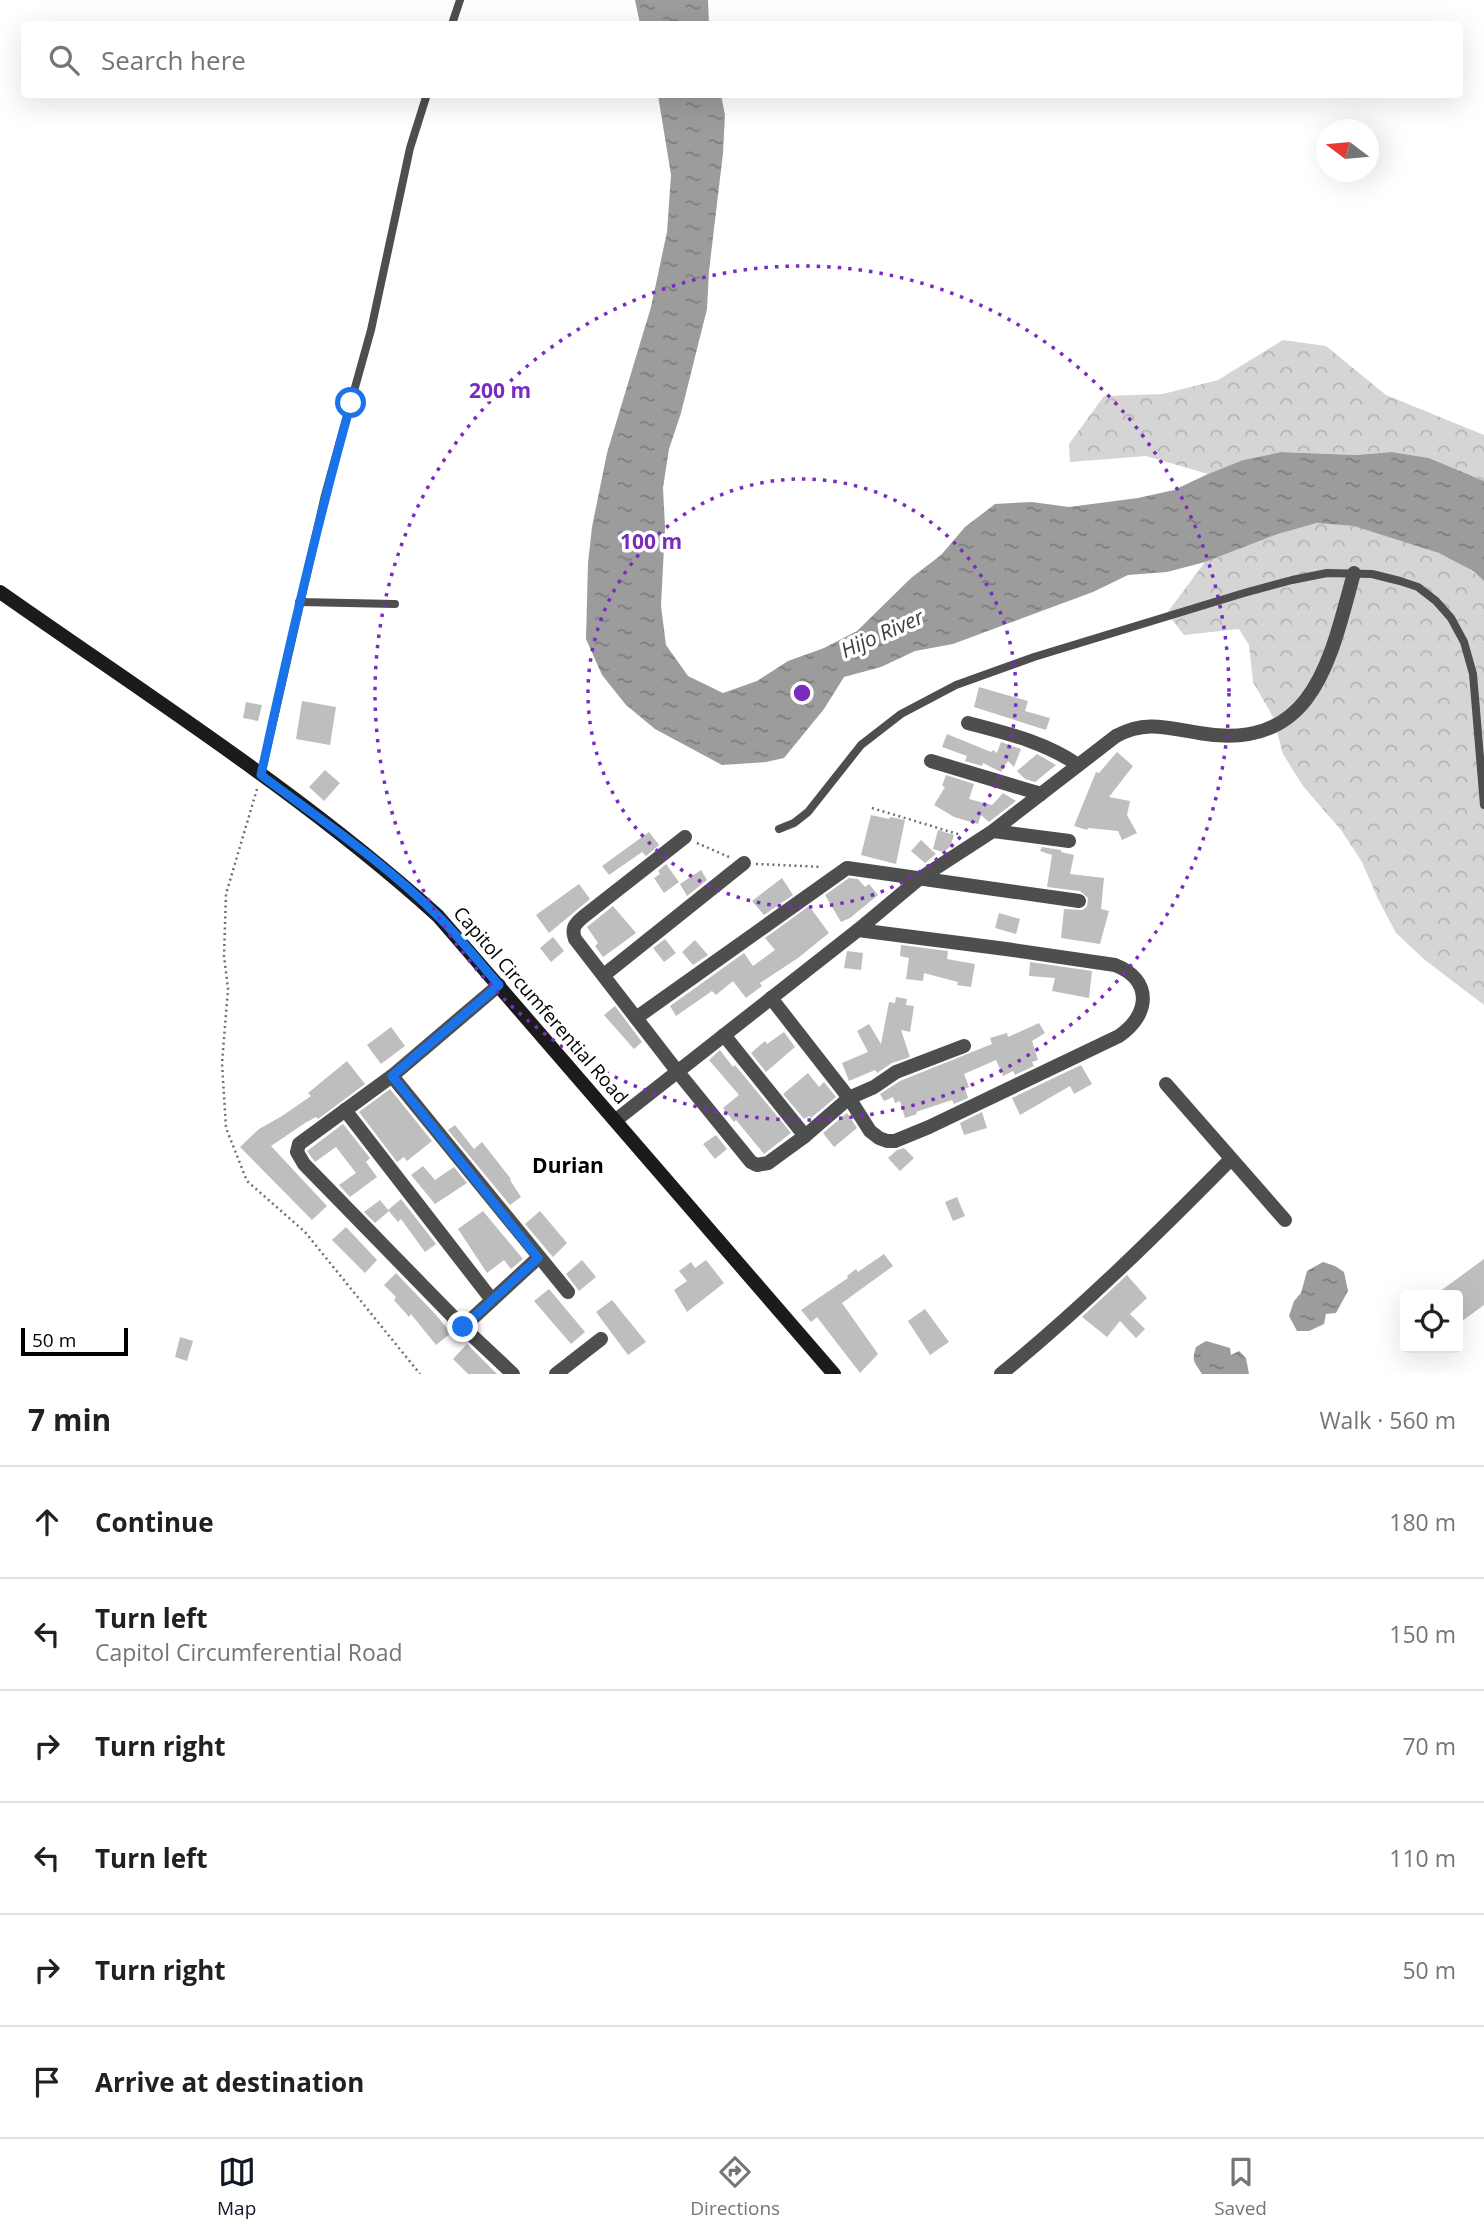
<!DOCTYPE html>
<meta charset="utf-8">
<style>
:root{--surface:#fff;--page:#f2f2f2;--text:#202124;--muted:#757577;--line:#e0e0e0;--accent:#111827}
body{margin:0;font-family:"Open Sans",sans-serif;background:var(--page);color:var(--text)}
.controls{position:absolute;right:21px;bottom:21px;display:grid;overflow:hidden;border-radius:7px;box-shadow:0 7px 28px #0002}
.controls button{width:63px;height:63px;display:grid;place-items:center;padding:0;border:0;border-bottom:2px solid var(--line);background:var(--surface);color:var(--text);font:35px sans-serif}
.compass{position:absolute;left:1316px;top:119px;width:63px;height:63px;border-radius:50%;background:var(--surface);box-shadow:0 7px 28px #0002;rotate:286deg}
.scale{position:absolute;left:21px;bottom:18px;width:107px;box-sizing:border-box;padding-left:7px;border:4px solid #000;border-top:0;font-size:19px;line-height:24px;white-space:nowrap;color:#000;-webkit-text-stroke:5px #fff;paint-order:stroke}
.stop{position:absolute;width:21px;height:21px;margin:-16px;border:5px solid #1a73e8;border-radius:50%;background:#fff}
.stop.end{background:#1a73e8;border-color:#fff;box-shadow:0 2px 7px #0008}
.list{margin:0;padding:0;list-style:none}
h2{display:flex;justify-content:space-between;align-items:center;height:91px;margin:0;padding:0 28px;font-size:30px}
h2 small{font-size:23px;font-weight:400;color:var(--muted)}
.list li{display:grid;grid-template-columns:46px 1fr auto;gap:21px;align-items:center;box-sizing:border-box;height:112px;padding:0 28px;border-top:2px solid var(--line)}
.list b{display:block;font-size:26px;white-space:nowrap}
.list p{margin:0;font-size:23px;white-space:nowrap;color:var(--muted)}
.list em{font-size:23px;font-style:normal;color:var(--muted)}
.icon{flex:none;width:38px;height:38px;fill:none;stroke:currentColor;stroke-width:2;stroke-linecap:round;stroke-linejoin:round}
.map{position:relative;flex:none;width:1484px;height:1374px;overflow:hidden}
.search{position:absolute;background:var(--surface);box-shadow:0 7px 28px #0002;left:21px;right:21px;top:21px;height:77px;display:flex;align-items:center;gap:18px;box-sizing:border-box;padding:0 24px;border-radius:7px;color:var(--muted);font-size:26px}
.sheet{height:763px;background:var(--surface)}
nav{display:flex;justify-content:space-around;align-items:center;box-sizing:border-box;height:98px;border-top:2px solid var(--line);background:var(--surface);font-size:19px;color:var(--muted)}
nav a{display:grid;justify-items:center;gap:4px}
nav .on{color:var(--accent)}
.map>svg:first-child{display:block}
.forest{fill:url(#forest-crowns)}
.water{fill:url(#water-ripples)}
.building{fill:#bebebe}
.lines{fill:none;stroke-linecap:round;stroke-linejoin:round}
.path{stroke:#707070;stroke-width:2.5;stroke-dasharray:2 3.5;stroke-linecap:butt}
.lane{stroke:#4e4e4e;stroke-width:8}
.street{stroke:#4e4e4e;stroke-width:14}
.secondary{stroke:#1b1b1b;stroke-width:14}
.route{stroke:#1a73e8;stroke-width:9}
.ring{fill:none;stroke:#7b2cbf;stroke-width:3.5;stroke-dasharray:3.5 7}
.labels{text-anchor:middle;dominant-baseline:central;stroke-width:7;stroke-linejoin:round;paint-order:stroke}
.street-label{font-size:19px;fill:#000;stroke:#fff}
.water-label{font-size:21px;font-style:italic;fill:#3d3d3d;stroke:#fff}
.neighbourhood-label{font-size:21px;font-weight:bold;fill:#000;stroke:#fff}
.centre{fill:#7b2cbf;stroke:#fff;stroke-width:3.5}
.ring-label{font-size:21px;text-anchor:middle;font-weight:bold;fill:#7b2cbf;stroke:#fff;stroke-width:7;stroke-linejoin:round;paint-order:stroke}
</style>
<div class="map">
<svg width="1484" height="1374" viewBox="0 0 1484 1374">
<defs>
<pattern id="forest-crowns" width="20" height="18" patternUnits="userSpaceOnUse" patternTransform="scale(1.75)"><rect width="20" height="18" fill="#d5d5d5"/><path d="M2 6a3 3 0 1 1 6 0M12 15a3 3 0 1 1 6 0" fill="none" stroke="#b5b5b5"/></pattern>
<pattern id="water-ripples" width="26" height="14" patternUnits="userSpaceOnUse" patternTransform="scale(1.75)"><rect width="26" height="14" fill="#9c9c9c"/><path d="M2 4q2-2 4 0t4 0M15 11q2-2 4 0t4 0" fill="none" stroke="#7d7d7d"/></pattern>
</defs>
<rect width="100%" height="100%" fill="#fff"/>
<g class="forest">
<polygon points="1283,340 1326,346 1386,395 1484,435 1484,481 1429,458 1392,452 1356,455 1281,452 1243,460 1208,474 1146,456 1070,462 1069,444 1104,396 1163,394 1218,380"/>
<path d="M 1317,523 C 1329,524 1342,524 1355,526 C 1393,534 1456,554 1484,581 L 1484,1005 L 1425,960 L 1396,933 L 1378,899 L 1362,862 L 1341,830 L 1303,786 L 1283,754 L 1273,717 L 1253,682 L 1249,645 L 1239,629 L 1184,635 L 1167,613 L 1205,562 L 1278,534 Z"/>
</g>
<g class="water">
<polygon points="635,0 708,0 709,24 640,24"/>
<polygon points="658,95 721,95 725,115 723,153 709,271 707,309 681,413 669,449 663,488 665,527 661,606 666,645 688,676 723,693 757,681 788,661 824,648 857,631 911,578 941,555 965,527 995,504 1032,502 1069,507 1138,498 1174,490 1208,474 1243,460 1281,452 1356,455 1392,452 1429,458 1484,481 1484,581 1473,571 1439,553 1354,526 1317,523 1278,534 1205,562 1167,572 1128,575 1093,592 953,644 915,651 881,667 844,677 824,709 784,758 766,762 722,765 655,729 626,705 602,675 586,639 588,563 592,527 607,453 651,307 667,232 671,175"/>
<polygon points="1323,1262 1335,1266 1344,1272 1348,1291 1336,1313 1326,1314 1324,1324 1309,1331 1297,1331 1289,1316 1294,1301 1301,1293 1307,1271"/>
<path d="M 1206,1341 L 1230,1348 L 1231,1355 L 1239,1351 L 1246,1358 L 1249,1374 L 1202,1374 C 1195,1362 1191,1362 1196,1347 Z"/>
</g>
<g class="building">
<polygon points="979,687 1028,701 1025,711 1050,718 1046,730 974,707"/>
<polygon points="302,701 336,707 330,745 296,739"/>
<polygon points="246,702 262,705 258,721 243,718"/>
<polygon points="947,734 991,752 993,750 997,753 1001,742 1021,749 1014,767 1008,761 1001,772 983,763 982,766 965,761 967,756 942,747"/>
<polygon points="1117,752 1133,766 1109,797 1130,801 1127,815 1137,833 1122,840 1118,831 1088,828 1087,830 1074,826 1096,772 1099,773"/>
<polygon points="1037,754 1056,765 1035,782 1025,779 1017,771"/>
<polygon points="325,770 340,783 324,801 309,787"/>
<polygon points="946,775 974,784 969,799 992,805 1003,793 1016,801 989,822 981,815 978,824 954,817 934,805 945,787 942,786"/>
<polygon points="871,815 889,819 890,817 905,820 896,864 861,855"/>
<polygon points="938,830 954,835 950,847 943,852 933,849"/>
<polygon points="649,832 659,845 646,856 642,852 609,875 602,866"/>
<polygon points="921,840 936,854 925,863 911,851"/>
<polygon points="1042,847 1061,850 1061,852 1074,855 1070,874 1104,878 1101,909 1109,911 1100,944 1061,938 1064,909 1083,910 1087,906 1088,898 1080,891 1047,887 1052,855 1040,851"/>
<polygon points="666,864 679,882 664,893 654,878 660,874 658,871"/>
<polygon points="701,870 707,880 687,896 680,884"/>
<polygon points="782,878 793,895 764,915 752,901"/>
<polygon points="849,878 858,879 865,887 869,884 878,895 850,918 841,922 825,895"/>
<polygon points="579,884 590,899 549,933 536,915"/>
<polygon points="613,906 636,933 603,957 595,946 598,943 587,927"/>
<polygon points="809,906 829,933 798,958 760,983 762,986 746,998 733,981 716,995 712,991 676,1016 670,1006 744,953 753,966 775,950 765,938"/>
<polygon points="999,913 1020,919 1016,934 995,928"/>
<polygon points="553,937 564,951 551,962 540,948"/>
<polygon points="665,939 676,953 664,962 653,948"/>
<polygon points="695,940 708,955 693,965 682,952"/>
<polygon points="901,945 948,951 947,959 975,964 971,987 957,985 958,982 924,973 923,981 906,979 909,958 900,956"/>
<polygon points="847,951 863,953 861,970 844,968"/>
<polygon points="1030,962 1092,971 1089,998 1052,991 1055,978 1029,976"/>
<polygon points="896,997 907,999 906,1005 914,1006 910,1032 901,1030 910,1057 892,1063 877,1073 875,1070 849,1081 842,1063 868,1052 857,1031 869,1024 881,1044 889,1002 895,1003"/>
<polygon points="615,1006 642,1042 634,1049 604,1015"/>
<polygon points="1039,1023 1045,1033 1032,1041 1038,1060 1032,1062 1034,1066 1015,1075 1013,1071 1003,1076 996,1060 964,1074 969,1087 965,1089 968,1098 954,1104 952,1100 916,1112 917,1114 905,1118 900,1101 895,1103 893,1097 884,1101 880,1094 900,1081 992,1044 990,1038 1007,1033 1008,1037"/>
<polygon points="391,1027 405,1046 381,1064 367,1045"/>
<polygon points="784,1032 795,1047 766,1072 751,1053 765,1041 767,1044"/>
<polygon points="720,1050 733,1067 735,1065 791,1133 764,1154 736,1120 734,1122 723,1108 739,1095 709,1060"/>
<polygon points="347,1061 365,1084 318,1119 316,1117 305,1123 271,1146 327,1206 312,1220 240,1147 259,1129 282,1116 311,1096 308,1093"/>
<polygon points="1081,1065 1092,1084 1074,1094 1070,1086 1020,1115 1012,1098"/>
<polygon points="808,1073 819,1087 824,1082 836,1097 811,1118 809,1116 804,1119 783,1094"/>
<polygon points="390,1089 432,1141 407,1161 404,1157 397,1162 359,1112"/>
<polygon points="982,1112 987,1128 964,1135 960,1123"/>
<polygon points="847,1113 857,1128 834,1147 823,1133"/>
<polygon points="343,1124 370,1158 366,1162 377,1177 350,1197 339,1185 356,1173 336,1147 315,1162 307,1151"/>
<polygon points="455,1125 474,1149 482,1142 511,1179 510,1180 521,1197 510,1205 448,1130"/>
<polygon points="716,1135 727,1149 715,1159 703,1144"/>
<polygon points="904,1148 914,1158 900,1171 888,1158 897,1150"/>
<polygon points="423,1166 435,1180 454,1167 467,1183 435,1204 411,1175"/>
<polygon points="957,1197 965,1216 953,1221 945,1202"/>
<polygon points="401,1199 436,1244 425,1252 401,1219 398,1222 388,1210"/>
<polygon points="380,1200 389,1211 375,1223 364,1212"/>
<polygon points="483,1211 523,1259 511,1269 504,1260 487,1273 458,1229"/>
<polygon points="540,1211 567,1243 553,1257 525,1224"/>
<polygon points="346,1227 377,1260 365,1273 332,1240"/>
<polygon points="884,1254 893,1266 842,1303 878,1354 860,1373 817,1317 811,1322 801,1310 848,1278 847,1276 856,1269 858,1272"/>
<polygon points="1484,1259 1484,1305 1458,1324 1458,1295 1435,1295"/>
<polygon points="582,1260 596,1277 579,1291 566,1274"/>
<polygon points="706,1260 724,1283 687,1312 674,1290 687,1281 679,1271 691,1262 695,1268"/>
<polygon points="396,1273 437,1316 451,1333 436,1345 411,1314 409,1317 394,1300 396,1297 384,1285"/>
<polygon points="1127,1275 1147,1298 1130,1314 1145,1329 1136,1338 1120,1321 1107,1337 1082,1317"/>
<polygon points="549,1289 585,1332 571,1344 534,1301"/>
<polygon points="612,1300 646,1342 628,1355 596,1312"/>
<polygon points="925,1309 949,1342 930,1355 908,1321"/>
<polygon points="180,1337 193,1341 187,1361 175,1357"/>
<polygon points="467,1344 497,1374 468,1374 453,1359"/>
</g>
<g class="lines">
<g class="path">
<polyline points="257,789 226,894 224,956 228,989 222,1063 226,1128 247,1181 305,1232 420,1374"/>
<polyline points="872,808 961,835"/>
<polyline points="697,843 729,857"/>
<polyline points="756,864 822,867"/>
</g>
<g class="lane">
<polyline points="452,24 460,0"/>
<polyline points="299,602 395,604"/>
<polyline points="261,775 325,495 371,330 410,148 427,94"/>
<polyline points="779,829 794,823 808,812 861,745 901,714 956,685 1034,657 1244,593 1292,580 1327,573 1372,574 1400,581 1418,587 1436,601 1451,618 1464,642 1473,674 1484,805"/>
</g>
<g class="street">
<path d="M 968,723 C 1006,733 1045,742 1078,765"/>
<polyline points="931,761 1041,794"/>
<polyline points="993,831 1069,841"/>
<path d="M 685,837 L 583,917 C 575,924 571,928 575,939 L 677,1071 L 751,1162 L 757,1165 L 768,1163 L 805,1136 L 849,1098 L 874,1087 L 896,1072 L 964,1046"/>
<polyline points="604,975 744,863"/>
<polyline points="499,985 392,1076 299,1144 297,1152 304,1164 463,1327 513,1374"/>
<path d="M 771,998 L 849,1098 L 870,1131 L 879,1138 L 887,1141 L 895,1141 L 929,1127 L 1119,1036 C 1150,1015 1153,980 1115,965 L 1006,949 L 858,930"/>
<polyline points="636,1018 847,868 1079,901"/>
<polyline points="724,1035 805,1136"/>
<polyline points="392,1076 568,1292"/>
<polyline points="1166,1084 1285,1220"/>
<polyline points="345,1110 492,1300"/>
<path d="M 616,1120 L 858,930 L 919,879 L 993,831 L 1116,736 C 1146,720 1167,728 1199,733 C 1314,753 1330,660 1354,573"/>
<polyline points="463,1327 538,1258"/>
<polyline points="556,1374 601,1339"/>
<path d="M 1001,1374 C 1083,1307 1157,1234 1231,1159"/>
</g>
<path class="secondary" d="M 0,592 C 148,696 304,795 438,916 L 834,1374"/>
</g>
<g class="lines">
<path class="route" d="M 351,403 C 316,526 288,650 261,775 C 321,820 385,863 438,916 C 460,938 479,962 499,985 L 392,1076 L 538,1258 L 463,1327"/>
</g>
<g class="ring">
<circle cx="802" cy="693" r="214"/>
<circle cx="802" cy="693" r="427"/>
</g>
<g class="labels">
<g class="street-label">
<text transform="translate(541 1005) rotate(49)">Capitol Circumferential Road</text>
</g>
<g class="water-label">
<text transform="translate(882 633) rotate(-24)">Hijo River</text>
</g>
<g class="neighbourhood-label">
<text x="568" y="1165">Durian</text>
</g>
</g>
<circle cx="802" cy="693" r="10" class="centre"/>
<g class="ring-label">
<text x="500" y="398">200 m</text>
<text x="651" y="549">100 m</text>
</g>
</svg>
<div class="controls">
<button><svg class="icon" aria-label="locate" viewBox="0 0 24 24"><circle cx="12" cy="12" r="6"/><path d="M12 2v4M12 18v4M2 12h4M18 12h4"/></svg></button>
</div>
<svg class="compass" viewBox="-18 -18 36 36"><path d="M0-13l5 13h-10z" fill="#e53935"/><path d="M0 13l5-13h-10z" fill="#757577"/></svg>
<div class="scale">50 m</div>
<div class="stop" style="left:351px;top:403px"></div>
<div class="stop end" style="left:463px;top:1327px"></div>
<div class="search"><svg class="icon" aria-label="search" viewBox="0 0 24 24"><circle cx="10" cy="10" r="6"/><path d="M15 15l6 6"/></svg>Search here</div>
</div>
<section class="sheet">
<h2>7 min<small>Walk · 560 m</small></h2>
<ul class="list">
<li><svg class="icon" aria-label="ahead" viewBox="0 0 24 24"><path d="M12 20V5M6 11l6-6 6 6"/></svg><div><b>Continue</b></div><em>180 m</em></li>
<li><svg class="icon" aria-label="left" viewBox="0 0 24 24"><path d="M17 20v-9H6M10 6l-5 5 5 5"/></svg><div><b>Turn left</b><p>Capitol Circumferential Road</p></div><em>150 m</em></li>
<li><svg class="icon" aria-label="right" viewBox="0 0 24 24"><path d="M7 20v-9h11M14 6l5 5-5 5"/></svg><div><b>Turn right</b></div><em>70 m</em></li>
<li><svg class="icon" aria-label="left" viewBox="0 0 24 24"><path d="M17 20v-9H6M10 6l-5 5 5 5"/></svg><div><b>Turn left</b></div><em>110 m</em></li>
<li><svg class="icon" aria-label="right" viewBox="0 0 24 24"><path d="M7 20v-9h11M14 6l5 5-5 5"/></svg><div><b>Turn right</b></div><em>50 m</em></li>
<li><svg class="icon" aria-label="arrive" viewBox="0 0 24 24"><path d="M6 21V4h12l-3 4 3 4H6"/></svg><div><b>Arrive at destination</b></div></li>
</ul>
</section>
<nav>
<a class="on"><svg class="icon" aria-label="map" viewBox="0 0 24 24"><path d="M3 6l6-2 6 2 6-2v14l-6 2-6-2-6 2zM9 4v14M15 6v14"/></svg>Map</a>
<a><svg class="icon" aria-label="directions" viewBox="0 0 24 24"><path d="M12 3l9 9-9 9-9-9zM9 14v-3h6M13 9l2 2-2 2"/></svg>Directions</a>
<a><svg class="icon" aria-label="saved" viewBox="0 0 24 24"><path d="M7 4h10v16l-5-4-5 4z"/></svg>Saved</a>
</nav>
